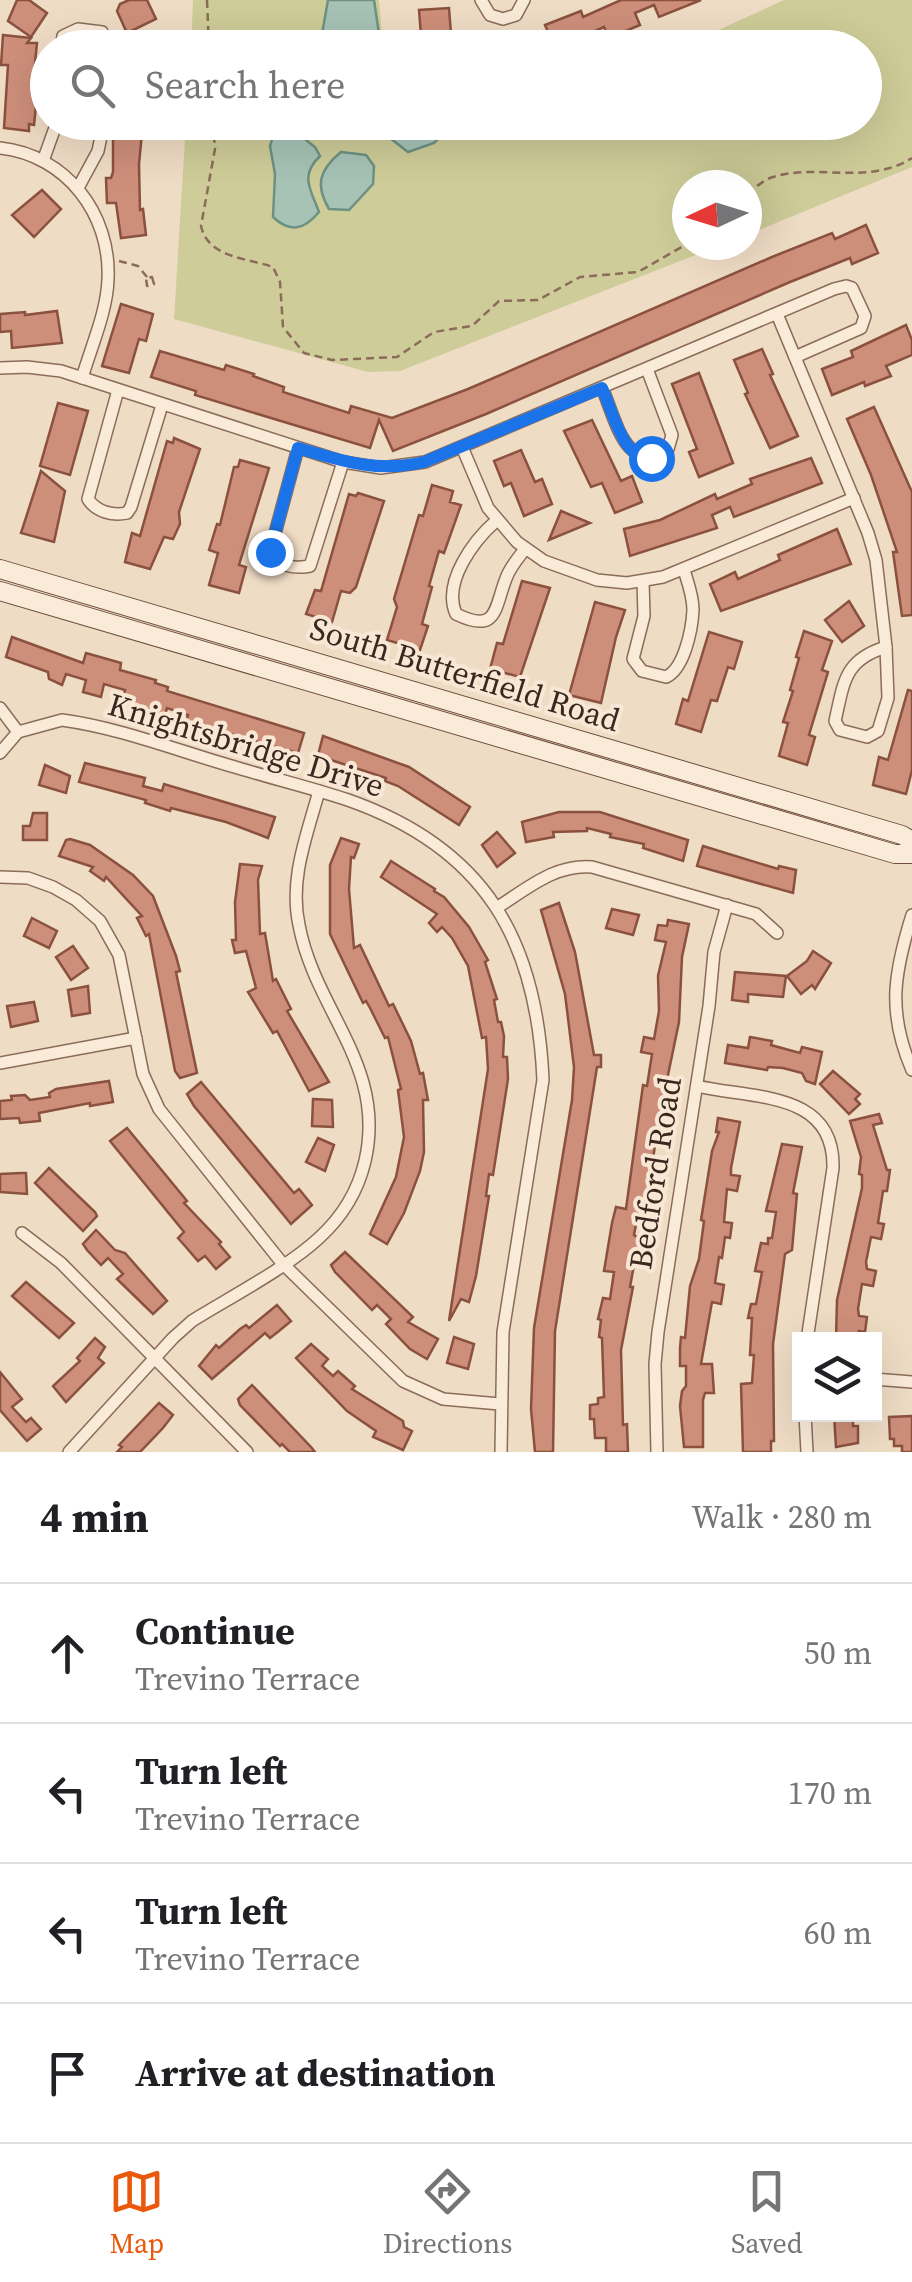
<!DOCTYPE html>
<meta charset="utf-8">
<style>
:root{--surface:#fff;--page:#f6f6f6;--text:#202124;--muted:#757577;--line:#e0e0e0;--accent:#ea580c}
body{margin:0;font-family:"Source Serif 4",serif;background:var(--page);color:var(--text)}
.controls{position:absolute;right:30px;bottom:30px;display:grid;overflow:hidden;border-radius:0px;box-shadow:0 10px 40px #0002}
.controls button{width:90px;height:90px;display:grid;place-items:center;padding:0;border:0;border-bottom:2px solid var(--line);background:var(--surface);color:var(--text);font:50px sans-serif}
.compass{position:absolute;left:672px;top:170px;width:90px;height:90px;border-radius:50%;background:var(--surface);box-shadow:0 10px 40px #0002;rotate:266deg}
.stop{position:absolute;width:30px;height:30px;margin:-22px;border:8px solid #1a73e8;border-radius:50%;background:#fff}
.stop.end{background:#1a73e8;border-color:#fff;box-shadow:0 2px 10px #0008}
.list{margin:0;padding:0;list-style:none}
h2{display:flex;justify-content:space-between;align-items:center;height:130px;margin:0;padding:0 40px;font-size:42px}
h2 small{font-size:32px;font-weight:400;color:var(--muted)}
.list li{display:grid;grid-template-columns:65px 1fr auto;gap:30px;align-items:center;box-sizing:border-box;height:140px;padding:0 40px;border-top:2px solid var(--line)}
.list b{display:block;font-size:38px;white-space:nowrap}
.list p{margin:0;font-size:32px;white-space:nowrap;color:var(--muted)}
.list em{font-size:32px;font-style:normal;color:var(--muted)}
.icon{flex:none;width:55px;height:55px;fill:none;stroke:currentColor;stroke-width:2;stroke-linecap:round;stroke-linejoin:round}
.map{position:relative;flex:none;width:912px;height:1452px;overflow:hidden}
.search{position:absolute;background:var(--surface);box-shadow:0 10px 40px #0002;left:30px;right:30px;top:30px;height:110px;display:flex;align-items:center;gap:25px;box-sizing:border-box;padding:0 35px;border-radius:55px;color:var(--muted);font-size:38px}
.sheet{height:690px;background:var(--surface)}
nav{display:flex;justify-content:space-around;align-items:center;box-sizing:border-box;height:140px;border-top:2px solid var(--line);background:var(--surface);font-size:28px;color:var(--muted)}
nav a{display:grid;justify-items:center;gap:5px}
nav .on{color:var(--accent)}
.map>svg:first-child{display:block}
.green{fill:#cecc98}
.water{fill:#a6c3b6;stroke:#6d9182;stroke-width:2.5}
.building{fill:#ce8f7a;stroke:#8b513f;stroke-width:2.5}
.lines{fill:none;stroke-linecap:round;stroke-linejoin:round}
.street-casing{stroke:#8b6c5a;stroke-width:14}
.secondary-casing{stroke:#6d4d3d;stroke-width:20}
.path{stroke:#8b6c5a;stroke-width:2.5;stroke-dasharray:8 5;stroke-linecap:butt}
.street{stroke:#faead8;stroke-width:11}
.secondary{stroke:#faead8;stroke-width:18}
.route{stroke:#1a73e8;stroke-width:12}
.labels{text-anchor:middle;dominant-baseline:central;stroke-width:8;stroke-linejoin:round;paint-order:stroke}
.street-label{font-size:32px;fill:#3b271e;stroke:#f7e7d4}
</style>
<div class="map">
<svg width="912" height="1452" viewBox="0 0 912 1452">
<rect width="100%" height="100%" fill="#efdcc5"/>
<g class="green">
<polygon points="193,0 379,0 383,47 191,48"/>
<polygon points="784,0 912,0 912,167 747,235 747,185 687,185 687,245 721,245 400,371 368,372 174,319 186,123 864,122 864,48 681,47"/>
</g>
<g class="water">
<polygon points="328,0 374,0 381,47 313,47 322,34"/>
<polygon points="360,123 442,123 444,133 434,143 408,152 377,128"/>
<path d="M 288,126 L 315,147 L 320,156 C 299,176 311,190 319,212 C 304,230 290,233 273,217 L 275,174 L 270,146 L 275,130 Z"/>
<path d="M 341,152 L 366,155 L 374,166 L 373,184 L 349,210 L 329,209 C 315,185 319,170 341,152 Z"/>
</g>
<g class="building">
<polygon points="17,0 29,0 47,13 31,37 8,21"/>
<polygon points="129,0 147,0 156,19 127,33 117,11 120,4"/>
<polygon points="621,0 701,0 659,17 654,5 635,13 640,25 609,38 604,27 584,36 587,45 582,48 576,48 574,41 559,48 511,48 548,32 545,25 581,11 583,17"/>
<polygon points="449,8 452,47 422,48 419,10"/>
<polygon points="3,35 31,38 27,43 37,43 33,83 37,85 36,105 34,125 29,124 29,131 4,128 8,65 1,65"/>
<polygon points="119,122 156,122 156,133 142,133 139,164 140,210 143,209 146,235 121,238 116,203 107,203 106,178 111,178 113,172 113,137 120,137"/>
<polygon points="42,190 61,209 34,237 12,215"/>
<polygon points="866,225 878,253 852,264 850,258 790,282 486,414 393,451 379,420 370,448 195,395 196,391 151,377 160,351 224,370 226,365 254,374 253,376 284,387 283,392 349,413 351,406 392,418 468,389 772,257 832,233 835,239"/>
<polygon points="121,304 153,314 146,341 139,339 129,373 102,366"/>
<polygon points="57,311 62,343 12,348 11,331 0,332 0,314 25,312 25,315"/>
<polygon points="906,325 912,340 912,355 886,366 891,376 865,386 864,382 832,395 822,369 853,357 851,351"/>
<polygon points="762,349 773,374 770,375 798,436 770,448 745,394 748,393 734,360"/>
<polygon points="699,373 733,463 699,477 689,452 697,449 672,384"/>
<polygon points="58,403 88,411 70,475 40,466"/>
<polygon points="874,407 912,492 912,615 902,616 893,552 897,552 871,475 847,419"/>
<polygon points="592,420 621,481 632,476 642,502 615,513 602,483 591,487 564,431"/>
<polygon points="174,438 200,449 179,512 180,524 173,539 164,537 150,569 125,562 132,533 140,536 167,441 173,443"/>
<polygon points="521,450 535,482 542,479 552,504 524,516 511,483 504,486 494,461"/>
<polygon points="811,458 822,483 734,517 730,507 712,515 717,528 630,556 624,529 660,520 715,494 717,499 752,484 750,479"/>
<polygon points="240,460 269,468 239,565 246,567 239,593 209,585 218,553 209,550 217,524 220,525 234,467 238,467"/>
<polygon points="41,471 65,491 54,542 21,533"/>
<polygon points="432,485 453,491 450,502 461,505 444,553 439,551 429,586 432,587 422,624 428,626 420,650 387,640 397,607 394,599 419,515 423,516"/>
<polygon points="358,493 384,501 356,587 350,593 341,591 332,622 306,614 315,590 321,591 349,494 356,496"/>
<polygon points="561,511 590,523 549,540"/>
<polygon points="837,529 851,564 721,611 710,584 735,572 738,579 780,560 778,555"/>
<polygon points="522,581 550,588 520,677 490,669 497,643 503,644"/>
<polygon points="849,601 864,626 842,642 825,620"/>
<polygon points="595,602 625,610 616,637 601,703 569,695"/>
<polygon points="804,631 832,641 822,670 828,672 809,735 815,737 807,765 779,756 788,723 783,722 793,691 790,690 799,658 796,657"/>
<polygon points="709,632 742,642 734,669 728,667 717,701 711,700 701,732 676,724 683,699 688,701"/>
<polygon points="12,637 83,663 86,653 121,663 120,670 156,680 155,683 168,687 167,691 304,733 298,753 186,722 188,715 167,708 165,715 122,702 125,690 104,684 101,697 83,692 86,680 66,674 62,685 49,679 48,672 6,657"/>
<polygon points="908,690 912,691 912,770 906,794 873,785 879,757 888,760"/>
<polygon points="323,736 409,767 470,807 459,825 398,786 385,781 386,778 331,760 331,763 317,759"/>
<polygon points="85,763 145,778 143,786 162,791 164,784 275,817 268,838 226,822 171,808 170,811 145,803 146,800 79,782"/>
<polygon points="45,765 70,776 66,793 39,785"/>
<polygon points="559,812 600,812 688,840 683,861 643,848 644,844 610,837 611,834 587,828 587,831 553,832 554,837 526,842 522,822"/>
<polygon points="33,813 47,813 47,840 23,840 23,826 30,826"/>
<polygon points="497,832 515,853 497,867 482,845"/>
<polygon points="341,838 359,844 354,858 351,857 349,889 354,948 360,945 389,1006 393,1004 396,1010 411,1041 420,1074 423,1073 428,1100 423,1100 424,1152 420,1171 404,1213 387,1244 370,1234 396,1177 404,1137 398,1090 401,1089 388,1037 385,1038 370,1008 366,1001 363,1003 330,934 330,865"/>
<polygon points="70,839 90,845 133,875 153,896 176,956 180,971 176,972 197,1073 180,1078 175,1071 149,934 146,936 137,918 142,916 106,877 104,881 90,871 93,867 59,856 66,840"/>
<polygon points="703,846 778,869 779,866 796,870 793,893 697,866"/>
<polygon points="391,861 435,889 434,891 444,897 469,927 488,960 485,962 497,999 494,1000 498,1022 501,1022 504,1036 503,1057 507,1057 508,1079 493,1175 489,1174 486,1196 489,1196 476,1276 469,1302 461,1299 449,1321 488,1069 486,1037 482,1038 468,966 452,938 442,927 437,932 429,923 437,914 381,877"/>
<polygon points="240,864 262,866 258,880 260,934 265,933 273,981 276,979 291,1009 287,1011 329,1082 309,1091 277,1031 273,1033 248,992 256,988 246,951 235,953 232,940 236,940 235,902"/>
<polygon points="559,903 575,952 594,1055 601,1055 601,1067 597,1067 555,1331 553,1452 535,1452 531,1409 534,1328 572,1100 574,1067 565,994 541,910"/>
<polygon points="612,909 639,915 633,935 606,928"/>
<polygon points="32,918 57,931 49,948 24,936"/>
<polygon points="668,920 689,924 682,957 679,1022 658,1123 647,1203 640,1202 634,1235 642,1240 639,1266 634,1265 630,1287 633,1287 621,1350 623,1425 627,1424 628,1452 606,1452 606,1438 595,1438 594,1419 590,1419 590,1405 598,1404 598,1398 604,1397 602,1338 599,1337 601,1320 598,1319 603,1298 610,1299 614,1272 604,1271 612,1223 616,1207 626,1209 643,1085 647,1086 652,1054 641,1052 644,1037 654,1039 659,1011 658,976 666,942 655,940 658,925 667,926"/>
<polygon points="73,946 88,968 71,980 56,957"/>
<polygon points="813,951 831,963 815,989 812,985 801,994 787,976 807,961"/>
<polygon points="735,972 786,976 783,997 748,994 748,1002 732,1000"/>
<polygon points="88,986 90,1013 72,1016 68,990"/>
<polygon points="34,1002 38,1021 11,1027 7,1006"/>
<polygon points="750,1037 772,1041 771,1045 800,1053 802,1047 822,1052 815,1084 806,1081 802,1073 783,1068 768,1067 767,1070 725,1063 728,1045 748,1048"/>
<polygon points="833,1071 860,1094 855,1099 860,1104 849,1114 820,1084"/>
<polygon points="109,1081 113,1102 90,1106 90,1103 39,1113 40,1121 20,1123 19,1118 0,1119 0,1101 12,1100 11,1096 25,1095 30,1100 50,1097 49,1093 56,1089"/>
<polygon points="201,1082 294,1193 299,1189 312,1205 291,1224 194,1106 187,1094"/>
<polygon points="313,1099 332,1100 333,1127 312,1126"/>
<polygon points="879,1114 882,1123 873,1125 887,1170 890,1170 887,1191 883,1191 878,1223 884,1224 881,1239 871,1237 866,1262 867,1269 876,1271 873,1286 862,1284 858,1309 859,1316 867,1317 865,1332 859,1331 858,1340 836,1340 837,1300 862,1188 862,1175 859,1174 861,1157 850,1121"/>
<polygon points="718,1118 740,1122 731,1168 731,1175 740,1176 737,1191 727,1189 724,1222 732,1223 730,1238 725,1237 722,1258 719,1257 715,1283 724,1285 721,1304 712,1302 701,1364 712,1364 713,1379 714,1393 705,1393 703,1400 703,1447 684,1447 680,1406 682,1391 686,1386 686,1366 680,1366 680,1348 681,1337 685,1338 690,1286 699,1259 704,1221 701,1220 712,1151 719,1132 716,1132"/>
<polygon points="127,1128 187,1201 184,1203 221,1242 219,1244 230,1257 216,1269 205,1256 198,1261 185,1246 178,1238 184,1232 110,1141"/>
<polygon points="318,1138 334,1145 325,1171 306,1162"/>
<polygon points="782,1144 802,1147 793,1193 797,1194 792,1250 785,1254 773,1344 774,1441 771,1441 771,1452 743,1452 741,1384 752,1383 754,1355 750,1355 752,1318 748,1318 751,1304 756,1304 762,1272 755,1271 761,1243 768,1244 768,1238 772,1238 776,1212 766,1211"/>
<polygon points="49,1168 95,1212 97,1216 83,1231 35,1183"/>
<polygon points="21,1173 26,1173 27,1194 0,1192 0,1174"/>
<polygon points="96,1230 115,1250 125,1253 167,1301 153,1314 117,1279 123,1274 108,1258 101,1265 87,1250 83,1244"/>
<polygon points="345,1252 413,1317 408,1322 438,1339 427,1359 410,1349 386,1324 391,1319 377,1305 372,1310 335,1272 331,1265"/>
<polygon points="26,1282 74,1323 59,1338 12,1296"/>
<polygon points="277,1305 291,1321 279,1331 270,1338 265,1333 212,1379 199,1366 216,1345 219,1348 240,1329 246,1325 249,1328"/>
<polygon points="454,1337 474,1344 468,1369 447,1363"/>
<polygon points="95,1338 105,1347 98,1358 104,1363 66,1402 53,1386 80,1361 77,1358"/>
<polygon points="311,1344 328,1359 322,1366 333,1376 338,1371 355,1386 352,1389 403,1421 404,1427 412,1431 403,1450 373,1437 376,1431 347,1411 296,1358"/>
<polygon points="0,1372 22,1399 12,1407 26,1422 31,1418 41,1429 27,1441 0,1410"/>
<polygon points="252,1385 311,1447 315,1452 290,1452 282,1444 280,1446 240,1405 238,1399"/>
<polygon points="159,1403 173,1415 163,1428 140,1452 117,1452 122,1447 119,1445"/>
<polygon points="834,1414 853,1414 853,1426 858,1426 858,1443 836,1447"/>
<polygon points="912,1416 912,1452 902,1452 902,1446 894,1446 894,1439 890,1439 889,1417"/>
</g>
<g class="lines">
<defs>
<g id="street">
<polyline points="481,0 490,15 503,19 516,15 524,0"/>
<polyline points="61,48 63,36 78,29 102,32 107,48"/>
<path d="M 0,148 C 66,155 111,214 108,279 C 107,312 91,347 82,378"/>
<polyline points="43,161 57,122"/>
<polyline points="78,188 98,151 104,122"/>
<polyline points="777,314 868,533 876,560 886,647"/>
<polyline points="0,368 27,367 61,371 343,462 381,468 425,462 834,289 846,286 852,288 865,316 861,328 795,357"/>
<path d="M 602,388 C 616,419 625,476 668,449 L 672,435 L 647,369"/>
<path d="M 118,390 L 88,499 C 96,512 113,516 127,513 L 131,507 L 162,405"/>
<polyline points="462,447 488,508 517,542 544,561 597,580 627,583 663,577 854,498"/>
<path d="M 298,448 L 270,552 C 278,566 294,569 310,566 L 343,462"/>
<path d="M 497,520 C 474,540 442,582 456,614 C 499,635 494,607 507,576 C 511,566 519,557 525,549"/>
<path d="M 643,581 L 644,616 L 633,659 L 642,671 L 666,677 C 684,669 692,630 693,610 C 693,596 688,583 684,570"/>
<path d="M 886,647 L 888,698 L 878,731 L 867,737 L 840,730 L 835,721 C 844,682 844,660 886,647 Z"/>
<polyline points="0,708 18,732"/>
<path d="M 0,753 L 18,732 L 62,720 C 121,728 181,752 238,768 C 275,779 312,788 348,800 C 485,848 537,940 543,1080 L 503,1332 L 501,1452"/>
<polyline points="0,877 28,878 53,887 76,900 100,921 119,955 143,1074 159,1109 282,1263 403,1381 443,1399 500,1404"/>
<path d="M 498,907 C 528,888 555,864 592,867 L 756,914 L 777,933"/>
<path d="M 912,915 C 894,973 887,1012 912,1070"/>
<polyline points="0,1063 136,1038"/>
<path d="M 697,1086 C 751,1099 835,1090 833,1168 L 807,1340"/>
<polyline points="22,1233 61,1263 247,1452"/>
<polyline points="874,1379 912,1382"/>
<polyline points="805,1414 807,1452"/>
<path d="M 69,1452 L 173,1338 L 192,1321 C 229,1298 288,1267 319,1238 C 342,1217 358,1191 365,1161 C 387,1066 315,1011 299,925 C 289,879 307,835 319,791"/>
<polyline points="657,1452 655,1364 658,1332 709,1006 714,952 727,905"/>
</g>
<g id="secondary">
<polyline points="0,569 902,835 912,841"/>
<polyline points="0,591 895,854 912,854"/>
</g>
</defs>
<use href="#street" class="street-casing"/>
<use href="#secondary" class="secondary-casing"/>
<g class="path">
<polyline points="207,0 209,48"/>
<path d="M 213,122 L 215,149 L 201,226 C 208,258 247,258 273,267 L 280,282 L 283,327 L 304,353 L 332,360 L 397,357 L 434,332 L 472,326 L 499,301 L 538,300 L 580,277 L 638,272 L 687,244"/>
<path d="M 747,194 C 755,188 763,180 773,177 C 818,163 867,186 912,158"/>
<polyline points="119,261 138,266 147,277"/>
<polygon points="152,277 154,284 147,286 146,278"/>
</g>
<use href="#street" class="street"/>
<use href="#secondary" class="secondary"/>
</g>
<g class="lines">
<path class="route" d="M 270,552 L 298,448 C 342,461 378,473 424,462 L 602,388 C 612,409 623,461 651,458"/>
</g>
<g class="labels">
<g class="street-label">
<text transform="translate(465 674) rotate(17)">South Butterfield Road</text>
<text transform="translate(246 745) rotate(17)">Knightsbridge Drive</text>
<text transform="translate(655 1173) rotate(-81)">Bedford Road</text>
</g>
</g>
</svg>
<div class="controls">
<button><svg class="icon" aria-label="layers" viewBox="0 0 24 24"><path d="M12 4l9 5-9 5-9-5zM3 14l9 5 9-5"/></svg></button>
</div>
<svg class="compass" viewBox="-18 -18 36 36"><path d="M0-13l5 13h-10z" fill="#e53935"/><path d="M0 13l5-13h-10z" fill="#757577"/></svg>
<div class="stop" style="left:651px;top:458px"></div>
<div class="stop end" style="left:270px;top:552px"></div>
<div class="search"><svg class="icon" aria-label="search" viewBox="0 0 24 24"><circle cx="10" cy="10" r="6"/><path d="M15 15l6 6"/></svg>Search here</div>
</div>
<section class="sheet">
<h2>4 min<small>Walk · 280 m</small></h2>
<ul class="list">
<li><svg class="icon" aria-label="ahead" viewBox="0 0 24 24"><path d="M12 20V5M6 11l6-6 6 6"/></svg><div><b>Continue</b><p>Trevino Terrace</p></div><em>50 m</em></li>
<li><svg class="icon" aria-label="left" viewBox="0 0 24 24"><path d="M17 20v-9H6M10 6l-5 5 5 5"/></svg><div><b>Turn left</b><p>Trevino Terrace</p></div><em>170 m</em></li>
<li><svg class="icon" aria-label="left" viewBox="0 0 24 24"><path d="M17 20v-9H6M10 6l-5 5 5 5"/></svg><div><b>Turn left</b><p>Trevino Terrace</p></div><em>60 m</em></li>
<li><svg class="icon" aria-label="arrive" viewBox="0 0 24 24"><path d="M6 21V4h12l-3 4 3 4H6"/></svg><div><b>Arrive at destination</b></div></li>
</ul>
</section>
<nav>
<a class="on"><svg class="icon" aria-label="map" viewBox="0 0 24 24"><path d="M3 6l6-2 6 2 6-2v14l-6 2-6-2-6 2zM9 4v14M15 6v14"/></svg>Map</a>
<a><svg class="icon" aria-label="directions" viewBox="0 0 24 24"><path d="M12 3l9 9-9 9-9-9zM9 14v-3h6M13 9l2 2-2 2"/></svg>Directions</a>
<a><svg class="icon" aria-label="saved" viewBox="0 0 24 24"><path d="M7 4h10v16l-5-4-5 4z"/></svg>Saved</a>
</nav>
